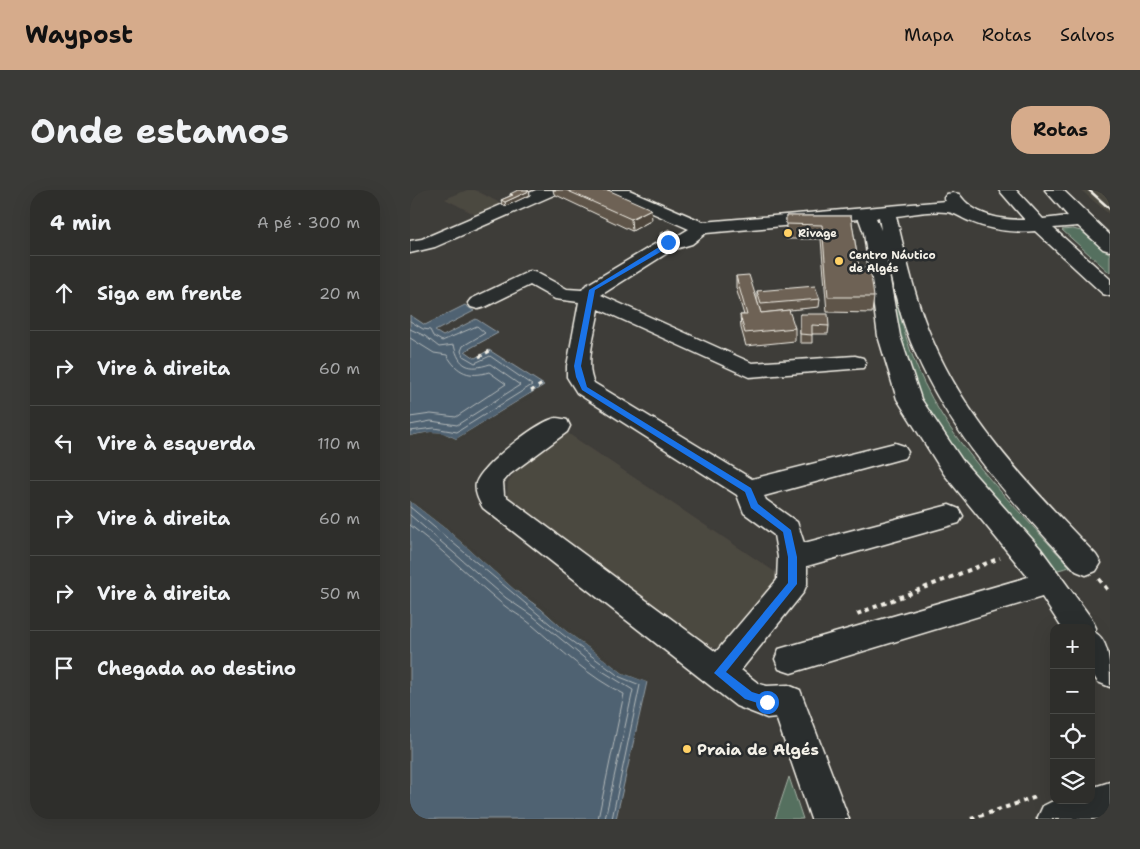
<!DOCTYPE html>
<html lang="pt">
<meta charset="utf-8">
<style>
:root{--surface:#2e2e2b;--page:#3a3a37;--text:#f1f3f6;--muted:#a7a8a9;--line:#494a47;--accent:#d6ab8b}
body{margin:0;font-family:"Shantell Sans",sans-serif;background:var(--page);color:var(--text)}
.controls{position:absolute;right:15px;bottom:15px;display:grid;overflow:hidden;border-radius:10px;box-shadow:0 5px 20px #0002}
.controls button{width:45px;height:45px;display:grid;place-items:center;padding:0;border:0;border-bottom:1px solid var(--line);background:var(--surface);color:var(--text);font:25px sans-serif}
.stop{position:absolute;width:15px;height:15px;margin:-11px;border:4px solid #1a73e8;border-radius:50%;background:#fff}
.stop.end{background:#1a73e8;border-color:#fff;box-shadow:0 1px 5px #0008}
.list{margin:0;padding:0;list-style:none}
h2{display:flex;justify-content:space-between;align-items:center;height:65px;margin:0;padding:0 20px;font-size:21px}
h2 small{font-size:16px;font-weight:400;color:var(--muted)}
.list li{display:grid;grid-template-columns:32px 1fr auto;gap:15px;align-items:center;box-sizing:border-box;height:75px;padding:0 20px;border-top:1px solid var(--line)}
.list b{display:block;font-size:19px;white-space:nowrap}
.list em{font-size:16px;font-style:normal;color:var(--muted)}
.icon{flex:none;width:28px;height:28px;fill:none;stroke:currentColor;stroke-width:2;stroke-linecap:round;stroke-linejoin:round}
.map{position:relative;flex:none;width:700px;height:629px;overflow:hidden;border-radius:20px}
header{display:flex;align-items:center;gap:30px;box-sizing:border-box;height:70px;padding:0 25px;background:var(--accent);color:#111}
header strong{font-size:24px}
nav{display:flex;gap:28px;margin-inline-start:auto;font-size:18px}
.intro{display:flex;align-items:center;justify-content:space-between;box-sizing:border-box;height:120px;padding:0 30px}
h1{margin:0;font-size:35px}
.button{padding:12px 22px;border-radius:20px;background:var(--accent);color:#111;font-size:18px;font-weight:700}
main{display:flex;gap:30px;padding:0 30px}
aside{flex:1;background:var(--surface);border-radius:20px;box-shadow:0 5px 20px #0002}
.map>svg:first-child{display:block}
.built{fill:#4c4841}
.green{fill:#556f5e;stroke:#a4b0a3}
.water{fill:#4f6272;stroke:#919ba1}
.pier{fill:#3e3d39}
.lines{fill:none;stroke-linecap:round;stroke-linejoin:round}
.shore{stroke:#b2b8b9;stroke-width:1}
.minor-casing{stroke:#f4f1e8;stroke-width:3}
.path-far1{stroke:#f4f1e8;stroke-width:3;stroke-dasharray:4 4;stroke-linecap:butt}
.path{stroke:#f4f1e8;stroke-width:4;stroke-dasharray:4.5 4.5;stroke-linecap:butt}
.minor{fill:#2a2d2e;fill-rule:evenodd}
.rail{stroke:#f4f1e8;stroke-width:2.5}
.wall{fill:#5f5448;stroke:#f4f1e8}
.shaded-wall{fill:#4d453b;stroke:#f4f1e8}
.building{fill:#6e6254;stroke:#f4f1e8}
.route{fill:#1a73e8}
.poi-dot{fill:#ffd166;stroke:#2a2d2e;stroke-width:2}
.labels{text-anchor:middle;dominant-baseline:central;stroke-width:5;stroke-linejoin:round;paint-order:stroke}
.far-poi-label{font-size:11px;font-weight:bold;fill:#f4f1e8;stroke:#2a2d2e;text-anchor:start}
.near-poi-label{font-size:16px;font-weight:bold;fill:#f4f1e8;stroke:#2a2d2e;text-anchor:start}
</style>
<header>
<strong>Waypost</strong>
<nav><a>Mapa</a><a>Rotas</a><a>Salvos</a></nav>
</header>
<div class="intro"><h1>Onde estamos</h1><a class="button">Rotas</a></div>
<main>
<aside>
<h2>4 min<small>A pé · 300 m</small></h2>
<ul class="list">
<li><svg class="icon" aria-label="ahead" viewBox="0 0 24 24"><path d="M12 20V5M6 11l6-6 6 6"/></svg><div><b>Siga em frente</b></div><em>20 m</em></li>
<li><svg class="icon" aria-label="right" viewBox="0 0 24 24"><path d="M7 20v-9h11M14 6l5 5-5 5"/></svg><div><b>Vire à direita</b></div><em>60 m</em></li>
<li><svg class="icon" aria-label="left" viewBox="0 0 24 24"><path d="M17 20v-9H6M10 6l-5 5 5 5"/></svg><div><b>Vire à esquerda</b></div><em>110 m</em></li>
<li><svg class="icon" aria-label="right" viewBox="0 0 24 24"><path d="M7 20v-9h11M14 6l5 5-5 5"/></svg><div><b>Vire à direita</b></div><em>60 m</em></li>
<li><svg class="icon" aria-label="right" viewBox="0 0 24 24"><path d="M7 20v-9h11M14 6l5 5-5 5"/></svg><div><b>Vire à direita</b></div><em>50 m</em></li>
<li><svg class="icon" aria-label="arrive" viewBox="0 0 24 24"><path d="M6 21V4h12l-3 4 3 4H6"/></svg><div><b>Chegada ao destino</b></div></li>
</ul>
</aside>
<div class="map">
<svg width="700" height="629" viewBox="0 0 700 629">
<rect width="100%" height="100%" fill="#3e3d39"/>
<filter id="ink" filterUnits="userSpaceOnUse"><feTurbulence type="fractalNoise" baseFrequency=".02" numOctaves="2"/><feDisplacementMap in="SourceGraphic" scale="10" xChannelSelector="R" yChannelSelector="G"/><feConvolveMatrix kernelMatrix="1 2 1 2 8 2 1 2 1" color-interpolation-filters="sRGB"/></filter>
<g filter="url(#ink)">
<g class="built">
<polygon points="57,0 65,0 92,14 66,25 35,9"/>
<polygon points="671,0 692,0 700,6 700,25"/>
<polygon points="156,242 377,390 325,446 309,457 294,459 106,321 97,306 98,292 108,278"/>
</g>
<g class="green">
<path d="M 470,32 C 480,75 486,121 501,162 C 532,249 600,310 660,377 L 644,381 L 572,298 L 514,218 L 491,161 L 476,80 Z"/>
<polygon points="663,39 671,41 700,64 700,83 652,40"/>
<polygon points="379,587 393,629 365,629"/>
</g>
<g class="water">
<path d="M 55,115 L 64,121 L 25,141 L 33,146 L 66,129 L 88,143 L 55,161 L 65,168 L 79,160 L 134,195 L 46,249 C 31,240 16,242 0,246 L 0,125 L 15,135 Z"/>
<polygon points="0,311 40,342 104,399 131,419 155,440 213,483 237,492 206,629 0,629"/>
</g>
<g class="pier">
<polygon points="120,204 122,205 47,251 32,246 21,245 0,249 0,246 21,242 33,243 46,249"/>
<polygon points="0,308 41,340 105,397 133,416 157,438 214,481 238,490 239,493 213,483 155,440 131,418 104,399 40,342 0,311"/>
</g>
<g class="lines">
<g class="shore">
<polyline points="0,131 13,139 20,140 23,146 32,151 67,136 75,143 53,156 51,161 53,166 65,173 80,166 122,195 47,242 24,238 0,241"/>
<path d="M 0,139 L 15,146 L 29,157 L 44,155 C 49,177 59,181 80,174 L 110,195 L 47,235 L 21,231 L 0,235"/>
<path d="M 0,148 L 24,163 L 37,165 C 47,183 60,188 79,182 L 96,194 L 46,227 L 21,224 L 0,227"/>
<polyline points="0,317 152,444 210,487 230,495 202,629"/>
<polyline points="0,325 96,408 124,427 184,476 223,500 195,629"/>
<path d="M 0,335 C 32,359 60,387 91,413 C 100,421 112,426 122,435 C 150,459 180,488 214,504 L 188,629"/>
</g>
<defs>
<g id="minor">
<polygon points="126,0 148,0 146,4 25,57 0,63 0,51 12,49"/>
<path d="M 197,0 L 219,0 L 293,32 L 536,11 L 534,8 L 537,4 L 543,3 L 549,4 C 564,26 590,30 615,30 L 589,0 L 606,0 L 633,29 L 658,26 L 635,0 L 653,0 L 700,45 L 700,61 L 693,59 L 668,36 L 643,38 L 700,89 L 700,106 L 693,104 L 625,41 C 603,43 579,40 559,31 C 551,28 546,23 537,22 C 521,20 502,24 486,26 C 496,67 505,110 522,149 C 558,234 623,299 686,365 L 691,373 L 686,381 L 676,385 L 666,381 C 605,314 543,248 506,164 C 491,131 483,97 475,62 L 490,146 L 511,209 L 552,270 L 630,358 L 681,428 L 686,438 L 684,442 C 700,450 700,477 700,497 L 688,492 L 681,482 L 681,438 L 652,438 L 632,407 L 381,483 L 369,479 L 365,469 L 369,459 L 618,387 L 534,284 L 487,209 L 468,146 L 454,43 L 449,29 L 296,43 L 282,54 L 262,60 L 191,105 L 342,173 L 445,166 L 453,168 L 456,173 L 453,178 L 339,187 L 189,119 C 186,139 174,175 184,193 L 342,289 L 485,253 L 494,256 L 498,262 L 494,268 L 354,306 L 356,310 L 387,332 L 394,353 L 539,315 L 549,319 L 553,326 L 549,333 L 397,376 L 397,394 L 393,403 L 331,480 L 349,494 L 357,496 L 378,495 L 390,500 L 439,629 L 401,629 L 366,527 L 357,528 L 326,516 L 73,318 C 69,311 64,302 66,293 C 72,275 128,231 146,228 C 150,228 153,229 157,230 L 160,236 L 157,242 L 100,284 L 93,292 L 94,305 L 306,462 L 367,390 L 368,367 L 364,345 L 334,323 L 327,305 L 167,203 L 157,187 L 157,176 L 169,112 L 145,109 L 120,95 L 75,117 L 68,119 L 61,117 L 58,113 L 61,109 L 120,81 L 127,83 L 157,99 L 172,100 L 175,96 L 250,51 L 264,48 L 279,39 L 199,4 ZM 469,27 L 471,40 L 466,28 Z"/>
<polygon points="700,592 700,629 627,629 633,616 645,610 681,610 681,598"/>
</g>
</defs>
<use href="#minor" class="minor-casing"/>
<g class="path-far1">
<polyline points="69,167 80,161"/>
<polyline points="121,201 132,194"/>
</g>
<g class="path">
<polyline points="689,389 700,403"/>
<polyline points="447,424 590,368"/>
<polyline points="561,629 629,606"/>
</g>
<use href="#minor" class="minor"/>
<polyline class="rail" points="679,0 700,19"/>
</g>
<g class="wall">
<polygon points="143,0 198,0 242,30 222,41 144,4"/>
<polygon points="119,1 120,5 96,16 92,14 91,10 100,6 100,4"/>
<polygon points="376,26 441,26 449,78 464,107 462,123 417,122 411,49 376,49"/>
<polygon points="250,44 264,45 255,50 251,48"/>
<polygon points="326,86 351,123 385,138 385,151 336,156 331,138 330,125 334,125 326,98"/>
<polygon points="347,101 410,109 409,117 351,123 347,110"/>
<polygon points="390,124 419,136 418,144 402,144 402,153 390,153"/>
</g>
<g class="shaded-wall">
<polygon points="119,1 120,5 96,16 95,12"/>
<polygon points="241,19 242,30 222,41 221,29"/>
<polygon points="263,41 264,45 255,50 255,46"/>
</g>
<g class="building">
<polygon points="108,0 117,0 119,1 95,12 91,10 103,5 100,4"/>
<polygon points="156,0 198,0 241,19 221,29"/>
<polygon points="376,26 441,26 449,78 460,78 464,107 418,107 412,35 376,34"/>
<polygon points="259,39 263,41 255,46 250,44"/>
<polygon points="339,85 351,123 379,120 385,138 335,143 330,125 337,125 326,86"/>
<polygon points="405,96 410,109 351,114 347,101"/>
<polygon points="390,124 418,124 419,136 402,135 402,145 390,144"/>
</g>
</g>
<polygon class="route" points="256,51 261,52 259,57 185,100 171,176 177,197 341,298 348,314 381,340 387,367 387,394 316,482 342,502 361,508 361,515 357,516 335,509 304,483 378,393 378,367 373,342 341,318 335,302 172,200 166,187 164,176 179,100 254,54"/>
<g class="poi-dot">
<circle cx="378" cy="43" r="5"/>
<circle cx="429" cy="71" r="5"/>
<circle cx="277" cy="559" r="5"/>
</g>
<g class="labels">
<g class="far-poi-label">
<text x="388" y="43">Rivage</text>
<text x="439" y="65">Centro Náutico<tspan x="439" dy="13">de Algés</tspan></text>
</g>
<g class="near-poi-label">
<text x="287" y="559">Praia de Algés</text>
</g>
</g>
</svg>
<div class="controls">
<button>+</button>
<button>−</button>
<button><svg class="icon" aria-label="locate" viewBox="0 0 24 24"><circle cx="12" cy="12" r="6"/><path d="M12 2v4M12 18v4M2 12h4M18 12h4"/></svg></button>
<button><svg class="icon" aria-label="layers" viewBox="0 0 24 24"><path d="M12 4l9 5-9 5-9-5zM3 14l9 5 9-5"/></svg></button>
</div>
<div class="stop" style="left:357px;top:512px"></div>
<div class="stop end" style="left:258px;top:52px"></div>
</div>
</main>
